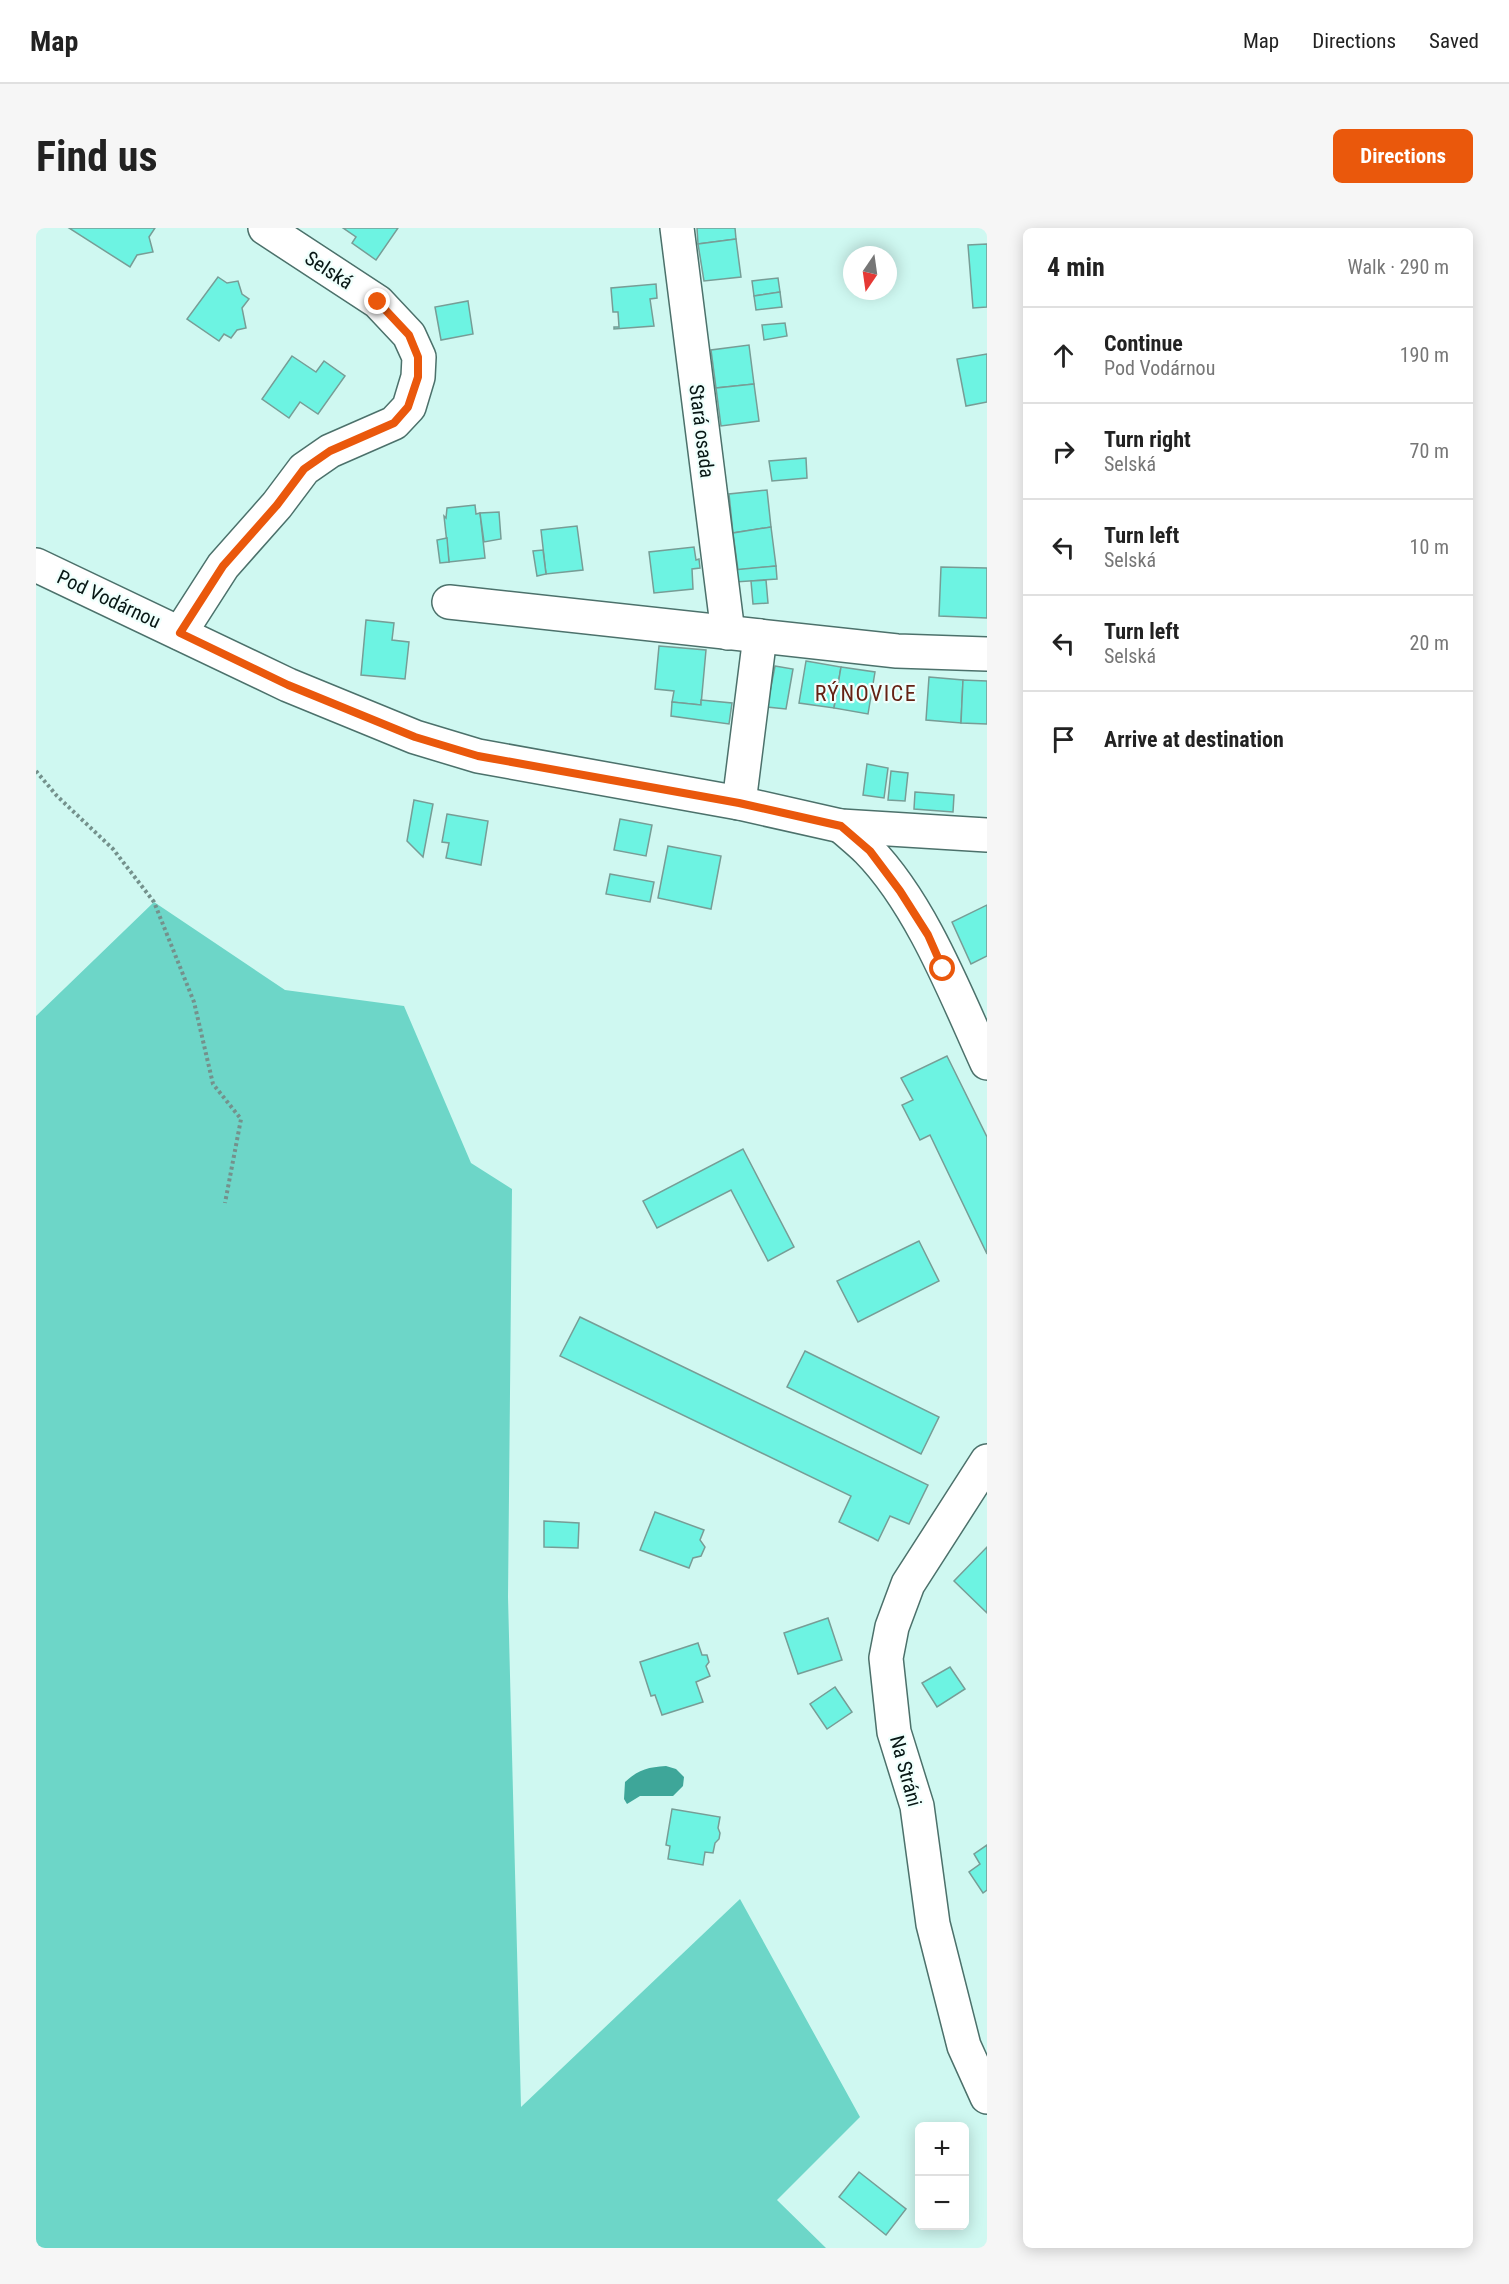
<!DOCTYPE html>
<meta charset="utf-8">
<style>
:root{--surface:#fff;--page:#f6f6f6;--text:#222;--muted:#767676;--line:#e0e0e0;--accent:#ea580c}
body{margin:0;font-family:"Roboto Condensed",sans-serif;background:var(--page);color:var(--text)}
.controls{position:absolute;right:18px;bottom:18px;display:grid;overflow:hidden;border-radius:9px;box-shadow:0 3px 15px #0003}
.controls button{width:54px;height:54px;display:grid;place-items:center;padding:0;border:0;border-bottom:2px solid var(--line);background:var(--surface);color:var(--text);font:30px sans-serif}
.compass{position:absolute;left:807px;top:18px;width:54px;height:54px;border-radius:50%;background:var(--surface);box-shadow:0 3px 15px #0003;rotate:193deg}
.stop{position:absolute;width:18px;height:18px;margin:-14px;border:4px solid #ea580c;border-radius:50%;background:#fff}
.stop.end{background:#ea580c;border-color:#fff;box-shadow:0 2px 6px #0008}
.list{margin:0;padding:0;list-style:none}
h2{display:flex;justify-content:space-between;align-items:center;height:78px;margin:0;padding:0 24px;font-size:26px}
h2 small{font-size:20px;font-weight:400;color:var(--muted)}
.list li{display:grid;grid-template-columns:39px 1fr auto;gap:18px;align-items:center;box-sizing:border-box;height:96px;padding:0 24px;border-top:2px solid var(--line)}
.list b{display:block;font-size:22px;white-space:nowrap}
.list p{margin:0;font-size:20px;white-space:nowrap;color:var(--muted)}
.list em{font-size:20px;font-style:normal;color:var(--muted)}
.icon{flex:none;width:33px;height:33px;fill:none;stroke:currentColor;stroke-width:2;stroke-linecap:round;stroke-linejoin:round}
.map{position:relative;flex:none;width:951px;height:2020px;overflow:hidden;border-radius:9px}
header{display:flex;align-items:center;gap:36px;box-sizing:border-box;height:84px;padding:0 30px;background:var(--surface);border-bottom:2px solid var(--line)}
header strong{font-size:28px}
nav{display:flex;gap:33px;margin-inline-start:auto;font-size:21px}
.intro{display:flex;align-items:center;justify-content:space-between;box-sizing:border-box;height:144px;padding:0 36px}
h1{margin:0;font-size:42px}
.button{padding:15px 27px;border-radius:9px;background:var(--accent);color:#fff;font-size:21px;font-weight:700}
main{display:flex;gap:36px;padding:0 36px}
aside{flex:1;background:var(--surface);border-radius:9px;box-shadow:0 3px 15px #0003}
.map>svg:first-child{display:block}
.green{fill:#6dd6c8}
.water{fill:#3ea699}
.building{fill:#6df3e2;stroke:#779d96;stroke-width:1.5}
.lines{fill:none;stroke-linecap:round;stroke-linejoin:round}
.minor-casing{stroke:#4c716b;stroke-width:36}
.path{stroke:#74918c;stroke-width:4;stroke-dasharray:3 3;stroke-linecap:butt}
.minor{stroke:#fff;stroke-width:33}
.route{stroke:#ea580c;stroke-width:8}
.labels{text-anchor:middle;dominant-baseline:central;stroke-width:4.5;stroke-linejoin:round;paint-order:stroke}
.street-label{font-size:20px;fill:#071614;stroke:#effffc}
.quarter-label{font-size:22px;letter-spacing:1.5px;fill:#652214;stroke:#effffc}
</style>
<header>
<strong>Map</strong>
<nav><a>Map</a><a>Directions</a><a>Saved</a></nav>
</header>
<div class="intro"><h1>Find us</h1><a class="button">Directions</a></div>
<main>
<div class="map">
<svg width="951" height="2020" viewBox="0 0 951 2020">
<rect width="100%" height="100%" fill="#cff8f1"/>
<polygon class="green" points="118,674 249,762 368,778 435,935 476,961 472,1369 485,1879 704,1671 824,1889 741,1972 790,2020 0,2020 0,788"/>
<path class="water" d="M 630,1538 L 640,1541 L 648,1549 L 647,1558 L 637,1568 L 604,1568 L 591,1576 L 588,1571 L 589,1554 C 602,1542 612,1539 630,1538 Z"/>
<g class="building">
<polygon points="33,0 119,0 113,9 117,24 101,27 94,39"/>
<polygon points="307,0 362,0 340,32 316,15 320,9"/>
<polygon points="661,0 699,0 700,11 662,16"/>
<polygon points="700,11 705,49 668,53 662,16"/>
<polygon points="951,16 951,79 937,80 932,17"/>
<polygon points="182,49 191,55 202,53 206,66 213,71 206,80 210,100 201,102 195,110 188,106 183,113 151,91"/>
<polygon points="742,50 744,64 718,68 716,53"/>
<polygon points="620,56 621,70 614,71 618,98 578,101 578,99 583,99 582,84 577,84 575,60"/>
<polygon points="744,64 746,79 720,82 718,68"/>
<polygon points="432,73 437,106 405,112 399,79"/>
<polygon points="749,95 751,108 728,112 726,97"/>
<polygon points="713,117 718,156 680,160 675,122"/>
<polygon points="951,126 951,174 930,178 921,131"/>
<polygon points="256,128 280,144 288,133 309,148 282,186 264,174 253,190 226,171"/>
<polygon points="718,156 723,193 685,198 680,160"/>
<polygon points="770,230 771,250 736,253 733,233"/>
<polygon points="731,262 735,299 697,305 693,266"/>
<polygon points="439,277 440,286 444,285 449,330 413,334 408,288 410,290 411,280"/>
<polygon points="463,284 465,311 448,314 444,285"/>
<polygon points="541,298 547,342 510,346 505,302"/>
<polygon points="735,299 740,338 702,342 697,305"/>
<polygon points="411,310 413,334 404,335 401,312"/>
<polygon points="658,319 660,332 663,331 664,340 656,341 657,361 618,365 613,324"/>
<polygon points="507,322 510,346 501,348 497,323"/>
<polygon points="740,338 741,351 699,354 697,342"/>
<polygon points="905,339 951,340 951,390 903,388"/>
<polygon points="730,352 732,375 717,376 715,353"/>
<polygon points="330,392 358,395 356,412 373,414 369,451 325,447"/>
<polygon points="623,418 670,422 665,477 636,474 638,463 619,461"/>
<polygon points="770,433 805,439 798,480 763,475"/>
<polygon points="739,438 757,441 750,481 731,479"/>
<polygon points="805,439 839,444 832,486 798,480"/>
<polygon points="893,449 927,452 925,495 890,492"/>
<polygon points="927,452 951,453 951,496 925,495"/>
<polygon points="665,472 696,475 693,496 635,488 636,474 665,477"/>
<polygon points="831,536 852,540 848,570 827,567"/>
<polygon points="855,543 872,545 869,573 852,572"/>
<polygon points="879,564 918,567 917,584 878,581"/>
<polygon points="378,572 397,576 387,629 371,613"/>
<polygon points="411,586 452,593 445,637 410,630 413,615 406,614"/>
<polygon points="584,591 616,597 610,628 578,622"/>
<polygon points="632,618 685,628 675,681 622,670"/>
<polygon points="574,646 618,654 614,674 570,666"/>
<polygon points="951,677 951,728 935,736 916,694"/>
<polygon points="911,828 951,909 951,1026 894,907 884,912 866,877 877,872 865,850"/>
<polygon points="707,921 758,1019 732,1033 695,962 621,1000 607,973"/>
<polygon points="883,1013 903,1053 822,1094 801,1053"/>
<polygon points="544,1089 892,1257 873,1296 854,1288 842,1313 837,1310 803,1294 815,1268 524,1128"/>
<polygon points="769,1123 903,1189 885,1226 751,1159"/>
<polygon points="619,1284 668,1302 664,1312 669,1319 665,1328 657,1330 653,1340 604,1322"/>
<polygon points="508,1293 543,1295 542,1320 508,1319"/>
<polygon points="951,1319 951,1385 918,1353"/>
<polygon points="792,1390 806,1432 762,1446 748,1405"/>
<polygon points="662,1415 666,1427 671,1427 673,1434 670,1438 674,1448 660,1454 667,1474 626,1487 619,1467 615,1468 604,1434"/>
<polygon points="914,1439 929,1461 901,1479 886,1455"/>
<polygon points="799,1459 816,1484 791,1501 774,1476"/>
<polygon points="636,1581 684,1589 682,1600 684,1605 683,1611 679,1615 677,1625 669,1624 667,1637 632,1631 634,1618 630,1617"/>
<polygon points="951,1617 951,1662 947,1665 933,1644 944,1636 938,1626"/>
<polygon points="823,1944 870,1981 850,2007 803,1969"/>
</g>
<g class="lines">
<defs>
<g id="minor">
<polyline points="641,0 692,405"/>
<polyline points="0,337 252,457 379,509 442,528 703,575 805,598 951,607"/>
<polyline points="413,374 861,423 951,426"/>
<polyline points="144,405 187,338 241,277 268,241 294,223 358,195 373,179 382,149 383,129 373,107 342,74 229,0"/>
<polyline points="703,575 724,408"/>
<path d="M 805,598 C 814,606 824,614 832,622 C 885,676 920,767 951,835"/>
<polyline points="951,1233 872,1356 856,1399 850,1430 858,1504 881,1578 897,1696 928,1818 951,1869"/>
</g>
</defs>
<use href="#minor" class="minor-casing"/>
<polyline class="path" points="0,543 21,568 77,621 118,674 158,774 177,856 205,891 189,975"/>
<use href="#minor" class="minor"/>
</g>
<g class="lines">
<polyline class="route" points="342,74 373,107 382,129 382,149 372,179 358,195 294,223 268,241 241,277 187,338 144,405 252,457 379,509 442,528 703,575 805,598 834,623 864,663 892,707 907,741"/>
</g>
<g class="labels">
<g class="street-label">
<text transform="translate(293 42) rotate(33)">Selská</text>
<text transform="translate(666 203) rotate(83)">Stará osada</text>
<text transform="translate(73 371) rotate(25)">Pod Vodárnou</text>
<text transform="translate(870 1543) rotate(75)">Na Stráni</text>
</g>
<g class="quarter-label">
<text x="830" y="465">RÝNOVICE</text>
</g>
</g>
</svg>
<div class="controls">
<button>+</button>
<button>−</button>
</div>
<svg class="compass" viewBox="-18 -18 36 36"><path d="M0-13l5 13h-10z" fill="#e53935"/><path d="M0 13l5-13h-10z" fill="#767676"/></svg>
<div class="stop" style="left:907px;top:741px"></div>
<div class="stop end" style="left:342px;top:74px"></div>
</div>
<aside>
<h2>4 min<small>Walk · 290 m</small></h2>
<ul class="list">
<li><svg class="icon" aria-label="ahead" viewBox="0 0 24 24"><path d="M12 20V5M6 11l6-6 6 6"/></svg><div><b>Continue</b><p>Pod Vodárnou</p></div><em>190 m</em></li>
<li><svg class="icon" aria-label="right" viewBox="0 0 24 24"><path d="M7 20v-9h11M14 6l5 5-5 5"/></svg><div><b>Turn right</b><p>Selská</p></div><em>70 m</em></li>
<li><svg class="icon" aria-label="left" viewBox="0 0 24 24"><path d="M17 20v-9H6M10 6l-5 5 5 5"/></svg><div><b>Turn left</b><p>Selská</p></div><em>10 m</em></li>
<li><svg class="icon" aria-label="left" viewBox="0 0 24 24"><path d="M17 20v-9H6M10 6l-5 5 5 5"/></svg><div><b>Turn left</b><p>Selská</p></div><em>20 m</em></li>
<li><svg class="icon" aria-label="arrive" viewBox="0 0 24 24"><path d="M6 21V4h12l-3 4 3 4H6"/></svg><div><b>Arrive at destination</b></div></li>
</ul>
</aside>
</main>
